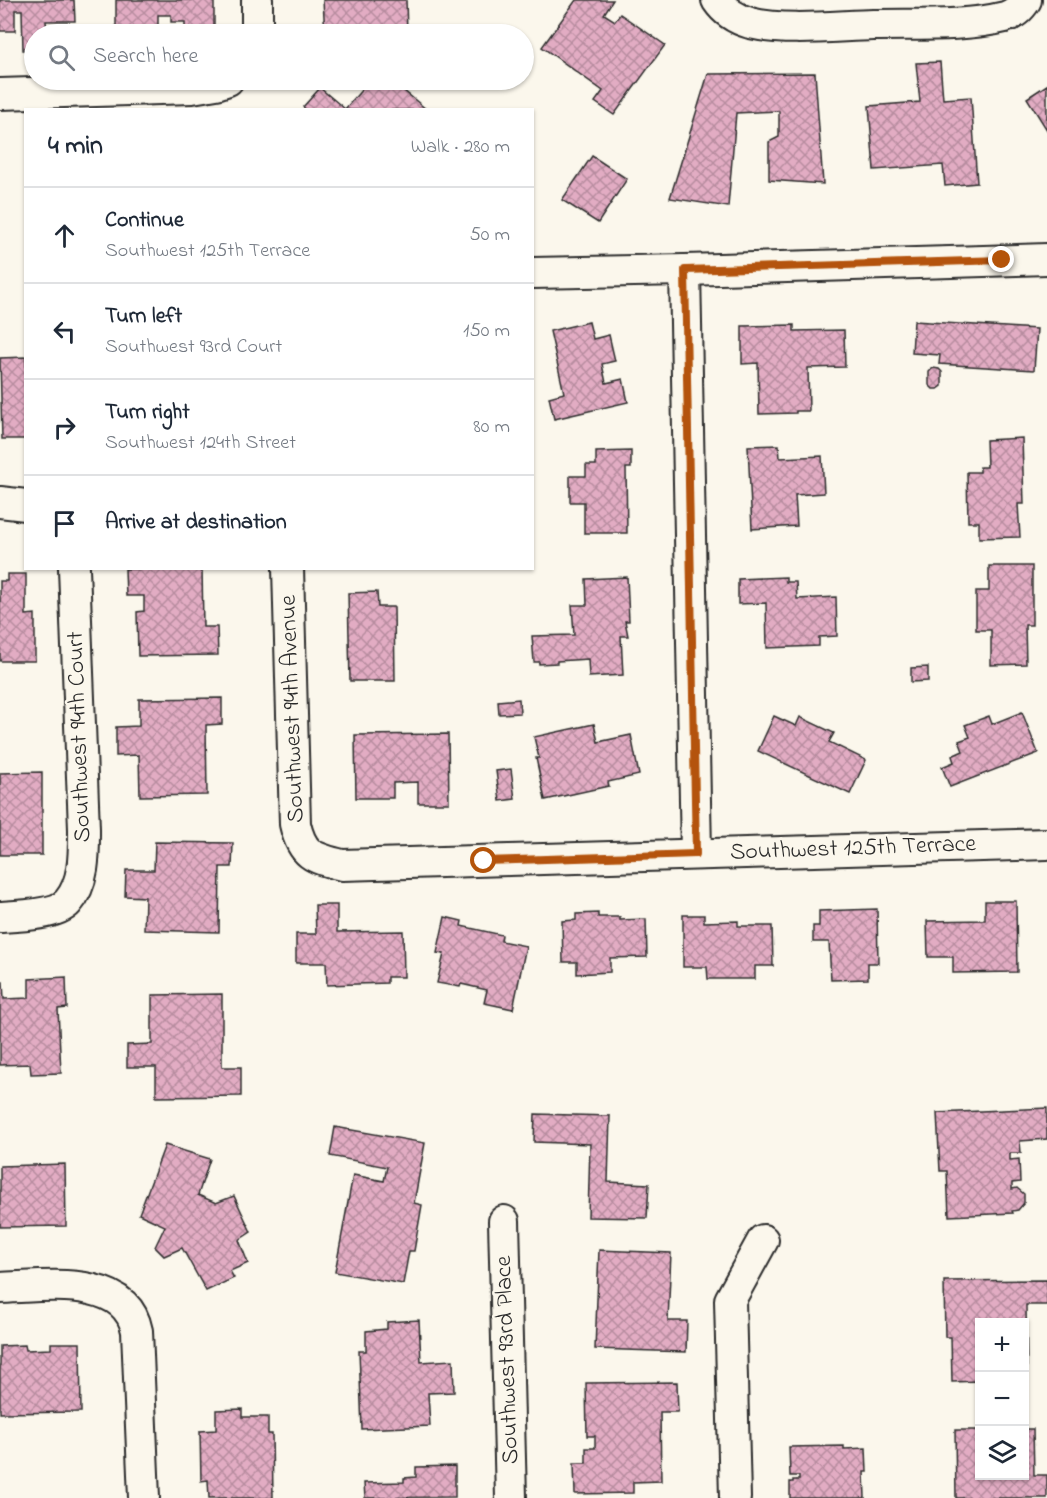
<!DOCTYPE html>
<meta charset="utf-8">
<style>
:root{--surface:#fff;--page:#f2f2f3;--text:#1f2937;--muted:#747a83;--line:#e0e1e3}
body{margin:0;font-family:"Indie Flower",sans-serif;background:var(--page);color:var(--text)}
.controls{position:absolute;right:18px;bottom:18px;display:grid;overflow:hidden;border-radius:0px;box-shadow:0 2px 4px #0004}
.controls button{width:54px;height:54px;display:grid;place-items:center;padding:0;border:0;border-bottom:2px solid var(--line);background:var(--surface);color:var(--text);font:30px sans-serif}
.stop{position:absolute;width:18px;height:18px;margin:-14px;border:4px solid #b45309;border-radius:50%;background:#fff}
.stop.end{background:#b45309;border-color:#fff;box-shadow:0 2px 6px #0008}
.list{margin:0;padding:0;list-style:none}
h2{display:flex;justify-content:space-between;align-items:center;height:78px;margin:0;padding:0 24px;font-size:26px}
h2 small{font-size:20px;font-weight:400;color:var(--muted)}
.list li{display:grid;grid-template-columns:39px 1fr auto;gap:18px;align-items:center;box-sizing:border-box;height:96px;padding:0 24px;border-top:2px solid var(--line)}
.list b{display:block;font-size:22px;white-space:nowrap}
.list p{margin:0;font-size:20px;white-space:nowrap;color:var(--muted)}
.list em{font-size:20px;font-style:normal;color:var(--muted)}
.icon{flex:none;width:33px;height:33px;fill:none;stroke:currentColor;stroke-width:2;stroke-linecap:round;stroke-linejoin:round}
.map{position:relative;flex:none;width:1047px;height:1498px;overflow:hidden}
.search{position:absolute;background:var(--surface);box-shadow:0 2px 4px #0004;left:24px;top:24px;width:510px;height:66px;display:flex;align-items:center;gap:15px;box-sizing:border-box;padding:0 21px;border-radius:33px;color:var(--muted);font-size:22px}
.panel{position:absolute;background:var(--surface);box-shadow:0 2px 4px #0004;left:24px;top:108px;width:510px;height:462px;border-radius:0px}
.map>svg:first-child{display:block}
.building{fill:url(#building-cross-hatch);stroke:#2b2b2b;stroke-width:1.5}
.lines{fill:none;stroke-linecap:round;stroke-linejoin:round}
.minor-casing{stroke:#2b2b2b;stroke-width:34}
.minor{stroke:#fbf7ec;stroke-width:30}
.route{stroke:#b45309;stroke-width:8}
.labels{text-anchor:middle;dominant-baseline:central;stroke-width:5;stroke-linejoin:round;paint-order:stroke}
.street-label{font-size:24px;fill:#2b2b2b;stroke:#fbf7ec}
</style>
<div class="map">
<svg width="1047" height="1498" viewBox="0 0 1047 1498">
<defs>
<pattern id="building-cross-hatch" width="8" height="8" patternUnits="userSpaceOnUse" patternTransform="scale(1.5)"><rect width="8" height="8" fill="#e2acc3"/><path d="M0 0l8 8M0 8l8-8" fill="none" stroke="#b78c9f"/></pattern>
</defs>
<rect width="100%" height="100%" fill="#fbf7ec"/>
<filter id="ink" filterUnits="userSpaceOnUse"><feTurbulence type="fractalNoise" baseFrequency=".0167" numOctaves="2"/><feDisplacementMap in="SourceGraphic" scale="12" xChannelSelector="R" yChannelSelector="G"/><feConvolveMatrix kernelMatrix="1 2 1 2 8 2 1 2 1" color-interpolation-filters="sRGB"/></filter>
<g filter="url(#ink)">
<g class="building">
<polygon points="0,0 74,0 75,21 46,21 47,34 34,34 34,50 23,50 22,10 15,10 15,31 0,31"/>
<polygon points="116,0 214,0 214,30 185,30 185,22 171,22 171,15 158,15 158,33 116,33"/>
<polygon points="323,0 406,0 407,32 325,34"/>
<polygon points="576,0 613,0 604,14 615,21 620,14 665,45 614,115 595,102 603,91 542,47"/>
<polygon points="940,62 943,99 971,97 977,183 945,186 943,165 874,170 869,106 920,102 916,63"/>
<polygon points="815,73 823,184 769,180 769,142 779,137 779,111 736,113 728,207 670,198 708,74"/>
<polygon points="370,80 391,80 427,110 307,110 303,107 320,88 345,109"/>
<polygon points="1047,85 1047,130 1027,98"/>
<polygon points="592,156 627,179 598,223 562,200"/>
<polygon points="914,321 1037,329 1034,370 939,364 940,355 912,353"/>
<polygon points="589,322 593,339 609,335 615,361 602,364 606,383 623,379 628,402 554,419 549,397 564,393 550,331"/>
<polygon points="794,325 794,331 844,330 845,367 808,368 809,411 796,411 796,413 759,414 758,363 742,364 742,326"/>
<polygon points="26,357 26,439 2,439 0,358"/>
<polygon points="933,368 939,369 942,372 942,386 938,389 933,389 929,385 929,372"/>
<polygon points="1022,438 1024,504 1018,504 1020,537 979,538 979,522 968,522 967,472 980,472 980,467 987,467 986,440"/>
<polygon points="779,445 780,458 822,456 824,493 795,495 797,526 752,529 748,446"/>
<polygon points="631,451 631,468 626,468 627,533 584,533 584,502 570,502 570,476 586,476 586,465 596,465 596,452"/>
<polygon points="989,566 1032,566 1032,625 1025,625 1026,664 991,665 991,630 976,630 976,591 989,591"/>
<polygon points="202,568 203,627 217,627 218,655 138,656 137,612 144,611 144,596 126,596 125,569"/>
<polygon points="7,574 26,574 26,615 35,614 35,661 0,661 0,581 7,581"/>
<polygon points="627,577 629,621 625,621 628,636 621,636 623,675 589,677 588,659 557,661 557,663 539,664 539,662 534,662 532,636 574,635 572,605 587,605 586,579"/>
<polygon points="786,577 786,582 796,582 797,599 836,597 837,636 819,637 819,646 767,648 766,603 738,604 738,579"/>
<polygon points="377,592 378,607 394,607 395,681 350,681 348,593"/>
<polygon points="928,667 928,681 911,682 911,668"/>
<polygon points="222,698 222,724 206,725 207,795 140,796 139,755 116,756 116,727 139,726 139,699"/>
<polygon points="519,699 520,713 499,714 498,701"/>
<polygon points="1022,712 1038,753 950,787 942,767 954,762 952,756 963,751 959,741 970,737 965,725 989,716 992,724"/>
<polygon points="774,716 796,726 800,717 834,733 829,742 866,760 850,794 758,751"/>
<polygon points="594,724 598,742 631,735 639,775 608,782 609,786 545,800 536,758 539,758 534,737"/>
<polygon points="448,734 449,803 418,803 418,782 393,783 393,798 356,798 355,735"/>
<polygon points="511,769 515,799 500,801 496,771"/>
<polygon points="42,772 42,855 0,855 0,773"/>
<polygon points="155,842 233,843 232,867 220,867 219,932 144,930 145,897 125,896 126,870 154,870"/>
<polygon points="985,901 1016,901 1017,972 953,973 953,957 928,957 927,921 985,920"/>
<polygon points="315,905 337,905 337,932 403,931 404,977 387,977 387,983 327,985 326,963 296,963 296,934 316,934"/>
<polygon points="877,909 878,963 868,963 868,979 831,980 829,942 813,942 813,926 819,926 819,911"/>
<polygon points="598,913 598,917 620,917 620,920 646,919 647,957 610,958 610,972 577,974 577,962 563,962 562,921 576,920 576,914"/>
<polygon points="683,915 704,915 704,922 738,921 738,926 772,926 773,966 755,966 755,979 708,979 707,967 683,967"/>
<polygon points="445,917 462,921 461,926 502,935 501,941 526,946 513,1009 484,1003 487,990 461,984 460,987 437,983 444,954 437,953"/>
<polygon points="66,977 67,1008 58,1009 61,1073 31,1074 30,1064 0,1065 0,982 3,982 4,999 29,998 29,979"/>
<polygon points="222,994 222,1067 241,1067 241,1096 156,1097 156,1067 127,1067 127,1045 152,1044 152,995"/>
<polygon points="1047,1108 1047,1139 1020,1141 1021,1153 1010,1153 1010,1160 1019,1159 1020,1182 1012,1183 1012,1189 1017,1188 1024,1194 1024,1203 1018,1210 1012,1211 1013,1213 949,1216 947,1171 940,1171 937,1113"/>
<polygon points="535,1114 610,1116 608,1182 649,1184 647,1218 588,1217 590,1144 534,1142"/>
<polygon points="335,1127 425,1143 414,1203 422,1205 414,1251 409,1251 403,1284 335,1272 353,1175 384,1181 387,1167 330,1156"/>
<polygon points="165,1145 210,1159 198,1195 216,1203 234,1196 251,1232 239,1240 248,1263 230,1271 234,1278 206,1291 182,1248 164,1256 155,1247 165,1226 139,1214"/>
<polygon points="65,1164 66,1226 0,1227 0,1166"/>
<polygon points="599,1250 671,1253 668,1321 687,1321 686,1352 595,1349"/>
<polygon points="1047,1280 1047,1305 1026,1305 1027,1381 1024,1381 1024,1322 980,1322 980,1381 952,1382 951,1337 945,1337 944,1281"/>
<polygon points="419,1320 421,1362 453,1360 454,1392 428,1393 430,1426 362,1429 359,1351 366,1351 366,1331 387,1329 387,1322"/>
<polygon points="51,1343 80,1343 81,1412 0,1413 0,1346 25,1345 26,1350 51,1349"/>
<polygon points="677,1382 678,1412 660,1412 661,1481 633,1482 633,1493 575,1494 574,1463 586,1463 586,1448 595,1448 595,1436 587,1436 586,1383"/>
<polygon points="242,1409 242,1417 268,1417 268,1434 272,1434 273,1498 209,1498 208,1480 201,1481 200,1431 216,1430 216,1410"/>
<polygon points="1024,1429 1033,1429 1034,1475 1047,1475 1047,1498 956,1498 955,1430 980,1430 980,1476 1024,1476"/>
<polygon points="844,1446 844,1449 866,1448 867,1472 864,1472 865,1498 790,1498 790,1482 793,1482 793,1480 799,1480 799,1476 790,1476 789,1447"/>
<polygon points="455,1466 455,1497 365,1498 364,1483 404,1482 404,1478 416,1477 416,1467"/>
</g>
<g class="lines">
<defs>
<g id="minor">
<path d="M 717,0 C 725,12 736,19 750,23 C 787,32 835,26 873,25 C 915,24 965,27 1005,17 C 1015,14 1021,8 1026,0"/>
<polyline points="257,34 257,0"/>
<polyline points="0,94 192,88 216,84 228,80"/>
<polyline points="685,270 696,854"/>
<polyline points="532,273 685,270 1047,259"/>
<polyline points="0,502 26,505"/>
<path d="M 288,568 L 295,824 C 302,855 313,858 342,865 L 1047,844"/>
<path d="M 0,917 C 17,916 57,915 68,902 C 85,883 84,852 84,829 L 74,568"/>
<polyline points="504,1221 511,1498"/>
<path d="M 0,1288 C 43,1287 126,1273 137,1331 L 144,1498"/>
<polyline points="735,1498 730,1300 763,1240"/>
</g>
</defs>
<use href="#minor" class="minor-casing"/>
<use href="#minor" class="minor"/>
</g>
</g>
<g class="lines" filter="url(#ink)">
<polyline class="route" points="484,861 696,854 685,270 1002,260"/>
</g>
<g class="labels">
<g class="street-label">
<text transform="translate(293 709) rotate(-92)">Southwest 94th Avenue</text>
<text transform="translate(80 737) rotate(-92)">Southwest 94th Court</text>
<text transform="translate(853 849) rotate(-2)">Southwest 125th Terrace</text>
<text transform="translate(508 1360) rotate(-92)">Southwest 93rd Place</text>
</g>
</g>
</svg>
<div class="controls">
<button>+</button>
<button>−</button>
<button><svg class="icon" aria-label="layers" viewBox="0 0 24 24"><path d="M12 4l9 5-9 5-9-5zM3 14l9 5 9-5"/></svg></button>
</div>
<div class="stop" style="left:484px;top:861px"></div>
<div class="stop end" style="left:1002px;top:260px"></div>
<div class="search"><svg class="icon" aria-label="search" viewBox="0 0 24 24"><circle cx="10" cy="10" r="6"/><path d="M15 15l6 6"/></svg>Search here</div>
<section class="panel">
<h2>4 min<small>Walk · 280 m</small></h2>
<ul class="list">
<li><svg class="icon" aria-label="ahead" viewBox="0 0 24 24"><path d="M12 20V5M6 11l6-6 6 6"/></svg><div><b>Continue</b><p>Southwest 125th Terrace</p></div><em>50 m</em></li>
<li><svg class="icon" aria-label="left" viewBox="0 0 24 24"><path d="M17 20v-9H6M10 6l-5 5 5 5"/></svg><div><b>Turn left</b><p>Southwest 93rd Court</p></div><em>150 m</em></li>
<li><svg class="icon" aria-label="right" viewBox="0 0 24 24"><path d="M7 20v-9h11M14 6l5 5-5 5"/></svg><div><b>Turn right</b><p>Southwest 124th Street</p></div><em>80 m</em></li>
<li><svg class="icon" aria-label="arrive" viewBox="0 0 24 24"><path d="M6 21V4h12l-3 4 3 4H6"/></svg><div><b>Arrive at destination</b></div></li>
</ul>
</section>
</div>
